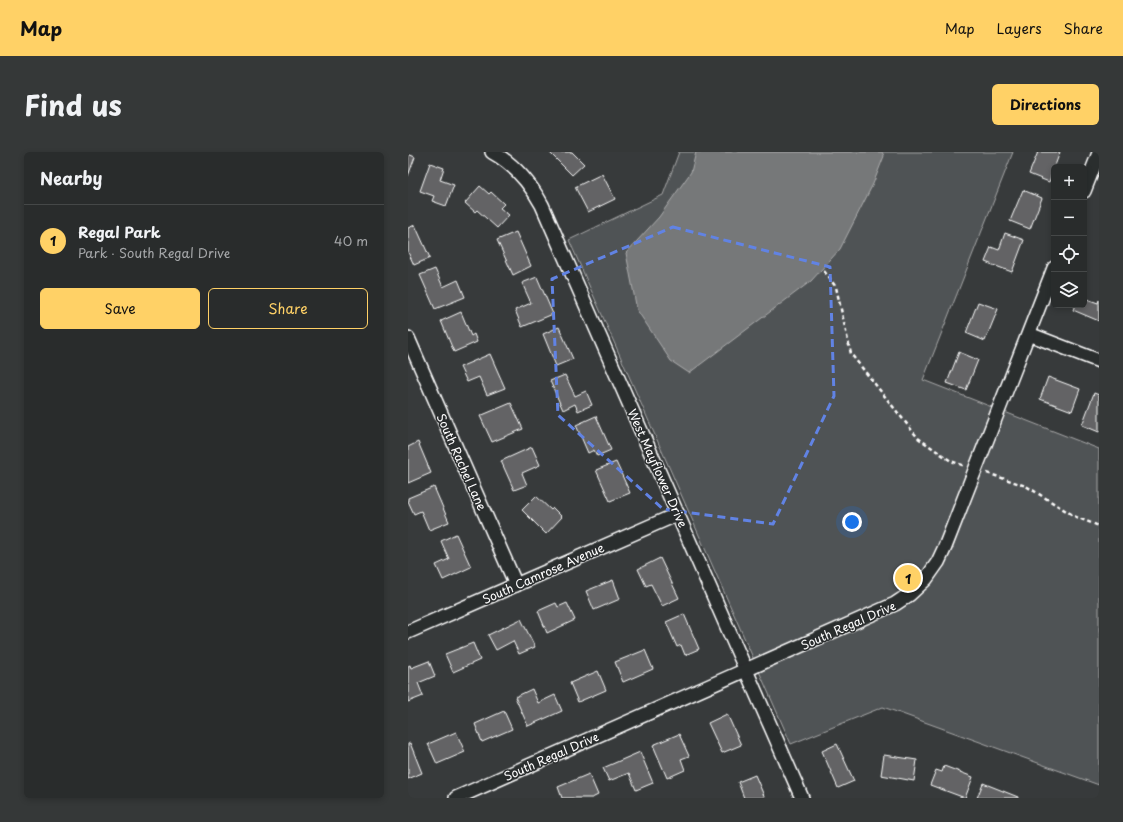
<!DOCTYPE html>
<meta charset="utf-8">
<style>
:root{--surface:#292c2c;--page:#353838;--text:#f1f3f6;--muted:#a5a7a9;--line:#454848;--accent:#ffd166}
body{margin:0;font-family:"Playpen Sans",sans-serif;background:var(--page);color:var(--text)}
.controls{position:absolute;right:12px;top:12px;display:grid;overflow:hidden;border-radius:6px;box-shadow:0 2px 6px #0003}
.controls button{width:36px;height:36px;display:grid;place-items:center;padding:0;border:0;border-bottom:1px solid var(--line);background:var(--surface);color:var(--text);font:20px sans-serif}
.you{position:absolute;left:444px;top:370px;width:14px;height:14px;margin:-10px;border:3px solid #fff;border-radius:50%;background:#1a73e8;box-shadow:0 0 0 6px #1a73e833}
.badge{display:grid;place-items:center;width:26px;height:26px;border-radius:50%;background:var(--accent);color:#111;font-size:13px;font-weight:700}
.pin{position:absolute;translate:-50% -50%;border:2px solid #fff;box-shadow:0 1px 4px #0006}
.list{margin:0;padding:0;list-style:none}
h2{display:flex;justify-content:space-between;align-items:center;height:52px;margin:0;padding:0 16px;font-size:17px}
h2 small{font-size:13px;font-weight:400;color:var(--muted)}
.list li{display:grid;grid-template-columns:26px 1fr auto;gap:12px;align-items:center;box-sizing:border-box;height:72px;padding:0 16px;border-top:1px solid var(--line)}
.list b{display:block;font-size:15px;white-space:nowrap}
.list p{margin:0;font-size:13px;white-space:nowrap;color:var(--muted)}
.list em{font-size:13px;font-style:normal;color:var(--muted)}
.actions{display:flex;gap:8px;padding:12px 16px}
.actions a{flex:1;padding:9px 0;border:1px solid var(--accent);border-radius:6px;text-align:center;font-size:14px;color:var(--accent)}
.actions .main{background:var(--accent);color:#111}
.icon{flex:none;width:22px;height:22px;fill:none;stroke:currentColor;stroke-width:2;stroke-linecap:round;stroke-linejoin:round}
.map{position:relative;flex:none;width:691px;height:646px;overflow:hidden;border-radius:6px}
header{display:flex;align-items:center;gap:24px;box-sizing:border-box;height:56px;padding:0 20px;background:var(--accent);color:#111}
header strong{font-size:19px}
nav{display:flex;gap:22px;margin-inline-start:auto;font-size:14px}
.intro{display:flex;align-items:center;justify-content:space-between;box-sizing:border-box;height:96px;padding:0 24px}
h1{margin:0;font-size:28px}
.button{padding:10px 18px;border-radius:6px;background:var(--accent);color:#111;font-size:14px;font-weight:700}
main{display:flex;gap:24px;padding:0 24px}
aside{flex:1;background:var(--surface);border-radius:6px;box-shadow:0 2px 6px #0003}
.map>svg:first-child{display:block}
.green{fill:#505354;stroke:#a8a9aa}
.water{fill:#767879;stroke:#adaeaf}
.building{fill:#636465;stroke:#fff}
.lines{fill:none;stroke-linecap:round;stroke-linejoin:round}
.minor-casing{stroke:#fff;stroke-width:16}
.path{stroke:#fff;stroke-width:2.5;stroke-dasharray:4 3;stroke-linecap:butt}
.minor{stroke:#2a2d2e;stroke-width:13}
.marked{fill:none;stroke:#6183e4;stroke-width:3;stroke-dasharray:8 5;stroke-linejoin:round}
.labels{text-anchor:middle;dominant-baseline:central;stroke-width:3;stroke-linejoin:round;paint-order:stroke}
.street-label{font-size:12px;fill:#fff;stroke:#2a2d2e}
</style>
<header>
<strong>Map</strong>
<nav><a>Map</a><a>Layers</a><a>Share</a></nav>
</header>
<div class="intro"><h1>Find us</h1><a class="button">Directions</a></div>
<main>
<aside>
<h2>Nearby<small></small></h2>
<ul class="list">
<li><span class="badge">1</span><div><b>Regal Park</b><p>Park · South Regal Drive</p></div><em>40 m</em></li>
</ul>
<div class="actions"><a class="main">Save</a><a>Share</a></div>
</aside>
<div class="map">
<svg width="691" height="646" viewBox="0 0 691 646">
<rect width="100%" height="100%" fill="#373a3b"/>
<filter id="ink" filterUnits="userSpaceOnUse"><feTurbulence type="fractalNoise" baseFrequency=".025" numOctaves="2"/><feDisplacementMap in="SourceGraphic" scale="8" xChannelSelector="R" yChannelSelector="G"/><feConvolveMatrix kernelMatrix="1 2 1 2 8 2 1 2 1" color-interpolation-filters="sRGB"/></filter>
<g filter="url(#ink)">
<polygon class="green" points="271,0 605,0 515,228 691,297 691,633 475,555 383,592 161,88 255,43"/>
<polygon class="water" points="288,0 474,0 476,4 465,32 432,97 403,129 281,221 263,209 229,158 218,101 251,65 283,20"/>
<g class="building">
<polygon points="141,0 164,0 176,12 164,23"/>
<polygon points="630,0 652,0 641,30 621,22"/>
<polygon points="0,2 7,5 0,24"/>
<polygon points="22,11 36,16 32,28 46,33 38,54 24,49 26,44 12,39"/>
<polygon points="194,22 207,47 180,60 167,35"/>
<polygon points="72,34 81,42 83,40 96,52 92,56 101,63 89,76 69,58 67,60 57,51"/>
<polygon points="615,38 634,46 622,77 602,69"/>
<polygon points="7,73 22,106 6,113 0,100 0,76"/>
<polygon points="108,80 123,114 105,123 89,88"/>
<polygon points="597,81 616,88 604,120 577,110 583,95 591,98"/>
<polygon points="27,117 35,135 50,128 57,145 27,157 12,123"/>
<polygon points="129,125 145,162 114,175 107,158 123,151 114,131"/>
<polygon points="676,146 690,151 691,148 691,169 665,158 667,153 676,153"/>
<polygon points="570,150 590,157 577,189 558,181"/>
<polygon points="53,160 63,184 66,182 69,190 46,200 33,169"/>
<polygon points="151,175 165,207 148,214 135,182"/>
<polygon points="551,200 570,208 558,238 539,231"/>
<polygon points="82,202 97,236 79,243 71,225 59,230 52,215"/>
<polygon points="157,223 167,244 178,239 184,253 170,259 167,252 155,258 142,229"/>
<polygon points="640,225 672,237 664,259 632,247"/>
<polygon points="686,241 691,243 691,280 674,273"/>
<polygon points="103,251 115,277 84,290 72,264"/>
<polygon points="188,264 203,298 189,304 186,298 180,301 168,273"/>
<polygon points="10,290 23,321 0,331 0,295"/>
<polygon points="124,295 132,313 114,321 119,333 106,338 93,309"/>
<polygon points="208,310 222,341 202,349 188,318"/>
<polygon points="26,335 41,370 21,378 13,359 6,362 0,349 0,346"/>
<polygon points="128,344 143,358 145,356 154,365 138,382 114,358"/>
<polygon points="48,382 63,415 35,428 28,413 41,407 33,389"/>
<polygon points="252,406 271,446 254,454 243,432 238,434 230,417"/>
<polygon points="205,428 212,447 186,458 178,439"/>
<polygon points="148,451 150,455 159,451 167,468 139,481 130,459"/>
<polygon points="276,462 291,497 277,503 273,493 269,495 258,470"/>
<polygon points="113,467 127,495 111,502 105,489 88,498 80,483"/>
<polygon points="65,491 72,508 45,520 37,502"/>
<polygon points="237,498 245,517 215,530 207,510"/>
<polygon points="21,509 27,524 10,531 15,544 0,550 0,514 2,513 3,516"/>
<polygon points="190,519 198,538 170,550 162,531"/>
<polygon points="124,537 130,551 147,543 154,559 120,574 107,545"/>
<polygon points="96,559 104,577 74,590 67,572"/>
<polygon points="319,562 333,593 314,601 300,571"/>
<polygon points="48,580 57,600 29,612 20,592"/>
<polygon points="271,582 281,604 273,607 277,618 259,626 245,593"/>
<polygon points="2,591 14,621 0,627 0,592"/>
<polygon points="429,592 446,629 430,636 414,599"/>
<polygon points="232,600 245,631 228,638 221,621 201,629 195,616"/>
<polygon points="476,603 509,608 506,629 473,623"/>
<polygon points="536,614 565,625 557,646 522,633 528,618 534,620"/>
<polygon points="181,622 190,643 184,646 154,646 150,635"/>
<polygon points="347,623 357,646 336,646 330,630"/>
<polygon points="575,631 610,645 610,646 569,646"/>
</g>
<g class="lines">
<defs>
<g id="minor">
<path d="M 84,0 C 106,12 122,31 134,53 L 394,646"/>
<polyline points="676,39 691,1"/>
<polyline points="621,182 691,209"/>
<polyline points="0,186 108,433"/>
<polyline points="0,480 270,362"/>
<polyline points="48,646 487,452 502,442 518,427 530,410 537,395 646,116"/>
</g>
</defs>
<use href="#minor" class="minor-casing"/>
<g class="path">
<polyline points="416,119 428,135 443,202 510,286 543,309 557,314"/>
<polyline points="579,321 618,334 668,365 691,374"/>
</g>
<use href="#minor" class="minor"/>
</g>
</g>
<path class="marked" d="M 265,75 L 422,115 L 426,244 L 365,372 L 255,357 L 150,263 L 144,127 Z"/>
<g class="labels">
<g class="street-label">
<text transform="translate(54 310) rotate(66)">South Rachel Lane</text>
<text transform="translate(250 316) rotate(66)">West Mayflower Drive</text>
<text transform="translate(135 421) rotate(-24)">South Camrose Avenue</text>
<text transform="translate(440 473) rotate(-24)">South Regal Drive</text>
<text transform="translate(143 604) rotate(-24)">South Regal Drive</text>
</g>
</g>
</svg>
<div class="controls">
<button>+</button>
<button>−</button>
<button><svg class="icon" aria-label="locate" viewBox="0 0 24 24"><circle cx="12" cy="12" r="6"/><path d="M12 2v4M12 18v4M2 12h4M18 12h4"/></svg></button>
<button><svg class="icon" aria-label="layers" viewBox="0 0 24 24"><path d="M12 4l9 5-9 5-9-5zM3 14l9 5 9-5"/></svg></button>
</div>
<div class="you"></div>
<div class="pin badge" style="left:500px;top:426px">1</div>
</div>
</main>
